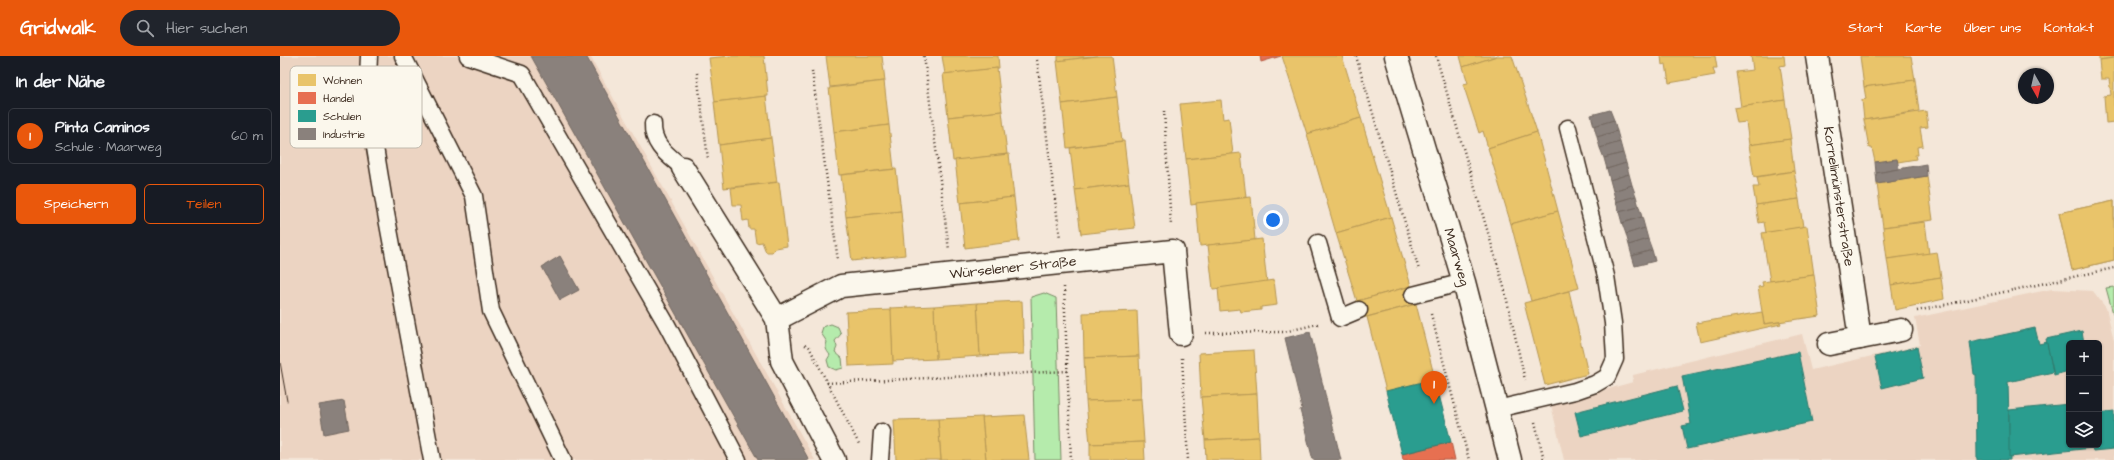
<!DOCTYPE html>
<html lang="de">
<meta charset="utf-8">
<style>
:root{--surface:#171b24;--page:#20242c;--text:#f1f3f6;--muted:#9ea1a6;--line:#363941;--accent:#ea580c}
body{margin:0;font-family:"Architects Daughter",sans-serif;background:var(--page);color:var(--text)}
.controls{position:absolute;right:12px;bottom:12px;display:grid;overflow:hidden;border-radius:6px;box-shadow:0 1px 3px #0004}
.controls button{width:36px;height:36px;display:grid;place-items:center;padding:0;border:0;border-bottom:1px solid var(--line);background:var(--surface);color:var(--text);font:20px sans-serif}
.compass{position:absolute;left:1738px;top:12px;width:36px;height:36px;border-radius:50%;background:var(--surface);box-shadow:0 1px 3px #0004;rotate:172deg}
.you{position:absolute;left:993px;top:164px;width:14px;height:14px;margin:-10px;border:3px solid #fff;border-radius:50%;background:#1a73e8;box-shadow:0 0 0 6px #1a73e833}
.badge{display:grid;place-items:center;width:26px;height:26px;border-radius:50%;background:var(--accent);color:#fff;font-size:13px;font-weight:700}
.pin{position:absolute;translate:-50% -33px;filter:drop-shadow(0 1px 2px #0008)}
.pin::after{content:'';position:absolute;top:21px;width:14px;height:12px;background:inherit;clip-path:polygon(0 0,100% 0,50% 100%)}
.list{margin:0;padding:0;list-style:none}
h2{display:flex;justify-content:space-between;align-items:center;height:52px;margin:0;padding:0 16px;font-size:17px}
h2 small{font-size:13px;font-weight:400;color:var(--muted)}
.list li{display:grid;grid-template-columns:26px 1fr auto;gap:12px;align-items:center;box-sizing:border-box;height:56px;margin:0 8px 8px;padding:0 8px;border:1px solid var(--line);border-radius:6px}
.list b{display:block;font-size:15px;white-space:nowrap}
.list p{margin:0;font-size:13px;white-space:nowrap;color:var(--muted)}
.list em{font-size:13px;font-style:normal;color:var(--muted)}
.actions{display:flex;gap:8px;padding:12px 16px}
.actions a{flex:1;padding:9px 0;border:1px solid var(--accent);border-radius:6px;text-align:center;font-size:14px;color:var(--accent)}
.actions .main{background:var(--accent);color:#fff}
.icon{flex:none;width:22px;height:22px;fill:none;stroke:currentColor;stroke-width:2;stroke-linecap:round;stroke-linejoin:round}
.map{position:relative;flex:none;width:1834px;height:404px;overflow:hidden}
header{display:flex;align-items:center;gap:24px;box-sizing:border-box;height:56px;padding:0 20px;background:var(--accent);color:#fff}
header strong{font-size:19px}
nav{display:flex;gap:22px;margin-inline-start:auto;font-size:14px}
.search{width:280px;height:36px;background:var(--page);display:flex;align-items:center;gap:10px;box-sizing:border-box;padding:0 14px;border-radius:22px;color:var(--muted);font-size:15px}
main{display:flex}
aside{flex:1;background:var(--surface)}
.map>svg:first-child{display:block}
.built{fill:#ecd4c2;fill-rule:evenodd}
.green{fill:#b5ebac;stroke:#788a65}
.homes{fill:#e9c46a;stroke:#b59653}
.shops{fill:#e76f51;stroke:#b35a42}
.schools{fill:#2a9d8f;stroke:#2f7a6d}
.industry{fill:#8a817c;stroke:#726760}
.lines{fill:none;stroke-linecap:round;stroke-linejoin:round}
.service-casing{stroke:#3b2a1e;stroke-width:19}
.minor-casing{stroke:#3b2a1e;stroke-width:25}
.secondary-casing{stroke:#3b2a1e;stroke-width:25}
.path{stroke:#3b2a1e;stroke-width:2.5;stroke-dasharray:1 3;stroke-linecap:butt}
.service{stroke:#fbf7ec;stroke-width:16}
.minor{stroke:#fbf7ec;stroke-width:22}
.secondary{stroke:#fbf7ec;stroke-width:22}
.tram{stroke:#3b2a1e;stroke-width:1}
.labels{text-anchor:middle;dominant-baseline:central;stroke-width:4;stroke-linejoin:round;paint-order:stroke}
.street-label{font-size:14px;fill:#3b2a1e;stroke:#fbf7ec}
.key{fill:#fbf7ec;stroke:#c1baae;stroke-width:1}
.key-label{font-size:11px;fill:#3b2a1e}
</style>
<header>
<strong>Gridwalk</strong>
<div class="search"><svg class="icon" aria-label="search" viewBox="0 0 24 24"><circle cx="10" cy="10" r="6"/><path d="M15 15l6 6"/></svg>Hier suchen</div>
<nav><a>Start</a><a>Karte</a><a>Über uns</a><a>Kontakt</a></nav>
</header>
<main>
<aside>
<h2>In der Nähe<small></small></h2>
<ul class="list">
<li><span class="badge">1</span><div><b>Pinta Caminos</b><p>Schule · Maarweg</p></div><em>60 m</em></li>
</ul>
<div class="actions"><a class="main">Speichern</a><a>Teilen</a></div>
</aside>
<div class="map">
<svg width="1834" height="404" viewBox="0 0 1834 404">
<rect width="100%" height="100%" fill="#f4e7d9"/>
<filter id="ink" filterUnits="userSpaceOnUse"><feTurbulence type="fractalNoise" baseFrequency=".025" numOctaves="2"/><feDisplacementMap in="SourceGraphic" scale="8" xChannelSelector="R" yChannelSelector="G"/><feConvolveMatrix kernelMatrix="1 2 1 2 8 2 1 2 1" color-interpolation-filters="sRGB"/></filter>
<g filter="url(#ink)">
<g class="built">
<polygon points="0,0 310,0 535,404 0,404"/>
<path d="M 1772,233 L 1813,235 L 1826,252 L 1834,284 L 1834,404 L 1284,404 L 1271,349 L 1353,326 L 1353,319 L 1522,278 L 1531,314 L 1640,289 L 1635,262 ZM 1789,287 L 1819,287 L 1819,389 L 1789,389 Z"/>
</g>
<g class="green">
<polygon points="1834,231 1834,261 1826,232"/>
<polygon points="764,237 776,242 781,404 755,404 751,241"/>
<path d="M 551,268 L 558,271 L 561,278 L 555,285 L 557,291 L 555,296 L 562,302 L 563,312 L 556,314 L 549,311 L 547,304 L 550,299 C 546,294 545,292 547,286 L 541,277 L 543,271 Z"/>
</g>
<g class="homes">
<polygon points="450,0 484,0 488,40 435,46 429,2"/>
<polygon points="546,0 602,0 605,25 550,31"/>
<polygon points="662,0 718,0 719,12 665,18"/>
<polygon points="778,0 817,0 778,5"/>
<polygon points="817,0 832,0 837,41 782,48 777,5"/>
<polygon points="1002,0 1062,0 1081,62 1027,78"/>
<polygon points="1180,0 1217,0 1183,11"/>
<polygon points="1217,0 1232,0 1257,76 1208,92 1203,75 1199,77 1183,28 1188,27 1183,11"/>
<polygon points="1381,0 1435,0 1437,12 1433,12 1435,19 1389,27 1386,8 1382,9"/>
<polygon points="1471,0 1504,0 1505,9 1500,10 1505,44 1461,51 1456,16 1473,14"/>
<polygon points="1580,0 1631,0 1635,24 1584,31"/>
<polygon points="1819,0 1834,0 1834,2 1819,4"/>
<polygon points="1834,2 1834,66 1826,67 1824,40 1831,39 1829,23 1821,23 1819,4"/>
<polygon points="717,12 722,55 668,61 663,18"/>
<polygon points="1635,24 1639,55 1584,64 1582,44 1586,43 1584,31"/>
<polygon points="604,25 609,69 554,76 549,32"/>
<polygon points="486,40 491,82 439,89 434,46"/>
<polygon points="837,41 842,85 787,92 782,48"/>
<polygon points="941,44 943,63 949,62 953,98 906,103 900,48"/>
<polygon points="1505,44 1511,83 1469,89 1466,66 1457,67 1454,52"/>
<polygon points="722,55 727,98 673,105 668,61"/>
<polygon points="1646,55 1648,71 1640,72 1643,90 1637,91 1638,99 1635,99 1636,103 1618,106 1617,103 1595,106 1592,92 1589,92 1584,64"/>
<polygon points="1081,62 1111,161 1056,177 1027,78"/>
<polygon points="609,69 614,113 559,119 554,76"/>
<polygon points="1257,76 1278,155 1231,168 1208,92"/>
<polygon points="491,82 497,126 444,132 439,89"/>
<polygon points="1510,83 1514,115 1474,121 1469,89"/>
<polygon points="844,85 849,127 795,134 790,92"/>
<polygon points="961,97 966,141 911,149 906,103"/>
<polygon points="729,98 734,141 680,147 675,104"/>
<polygon points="616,113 621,155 566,161 561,119"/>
<polygon points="1514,115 1519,143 1476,149 1473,131 1479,131 1477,121"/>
<polygon points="1647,120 1653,164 1603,171 1597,128"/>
<polygon points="499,126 507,190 496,192 492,196 486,196 482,186 476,187 474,173 469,173 468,164 463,165 461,149 453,149 451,132"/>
<polygon points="849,127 855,172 801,178 795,134"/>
<polygon points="734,141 739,185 685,192 680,147"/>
<polygon points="971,141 975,184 920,190 916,147"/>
<polygon points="1519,143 1523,171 1486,177 1484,166 1479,167 1476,149"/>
<polygon points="1834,145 1834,166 1820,169 1824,187 1834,185 1834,204 1792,214 1779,157"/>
<polygon points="1834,145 1834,204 1792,214 1779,157"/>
<polygon points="621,155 625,199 572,205 566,161"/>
<polygon points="1278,155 1299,232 1251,245 1231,168"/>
<polygon points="1111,161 1131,230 1077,245 1056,177"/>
<polygon points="1645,166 1649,198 1607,203 1603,171"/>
<polygon points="1527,170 1534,219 1490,225 1482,177"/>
<polygon points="982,183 987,227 933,233 928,189"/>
<polygon points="1657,196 1661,221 1611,229 1607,203"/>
<polygon points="1534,219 1540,260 1484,268 1478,231 1483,230 1482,226"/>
<polygon points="1661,221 1664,243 1615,254 1611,229"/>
<polygon points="994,224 997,249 981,251 981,254 961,256 960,253 940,255 938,232"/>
<polygon points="1131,230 1136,248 1082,262 1077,245"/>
<polygon points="1289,235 1308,318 1265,329 1244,247"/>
<polygon points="742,245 744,298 700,300 697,247"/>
<polygon points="697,247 700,300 656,303 654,250"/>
<polygon points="1136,248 1155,323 1106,335 1087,261"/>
<polygon points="654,250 656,303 613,305 610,252"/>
<polygon points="611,254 613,308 569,310 566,256"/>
<polygon points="857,255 859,300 804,302 803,257"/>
<polygon points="1482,256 1484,268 1500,266 1501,268 1420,286 1416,267"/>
<polygon points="974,294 977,338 921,341 919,297"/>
<polygon points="859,300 861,343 806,345 804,302"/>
<polygon points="977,338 979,381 925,384 921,341"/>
<polygon points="861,343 864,386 810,388 806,345"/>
<polygon points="744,359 749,404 706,404 702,361"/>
<polygon points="702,361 706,404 661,404 658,363"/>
<polygon points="658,363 661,404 616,404 614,364"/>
<polygon points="979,381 980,404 926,404 925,384"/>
<polygon points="864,386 865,404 810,404 810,388"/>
</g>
<g class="shops">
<polygon points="980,0 1001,0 981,6"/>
<polygon points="1171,386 1175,404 1123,404 1122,398"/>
</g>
<g class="schools">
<polygon points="1755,272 1759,288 1767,286 1773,316 1728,326 1730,404 1697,404 1696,319 1694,318 1690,286"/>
<polygon points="1802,275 1804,287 1789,287 1789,315 1774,319 1766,283"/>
<polygon points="1637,291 1643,322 1602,332 1595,301"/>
<polygon points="1518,296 1532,366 1407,393 1402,370 1411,368 1402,320"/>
<polygon points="1155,323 1171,386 1122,398 1106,335"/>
<polygon points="1397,330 1403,355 1301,380 1295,356"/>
<polygon points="1789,348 1789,389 1819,389 1819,357 1834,355 1834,393 1813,395 1812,392 1729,401 1729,354"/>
</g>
<g class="industry">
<polygon points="251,0 306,0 529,404 478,404"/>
<polygon points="1330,54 1334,64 1314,70 1311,59"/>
<polygon points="1334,64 1337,75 1317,81 1314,70"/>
<polygon points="1337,75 1340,86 1320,92 1317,81"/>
<polygon points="1340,86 1343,97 1324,102 1320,92"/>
<polygon points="1343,97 1346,107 1327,113 1324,102"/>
<polygon points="1617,103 1619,113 1596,117 1595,106"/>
<polygon points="1346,107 1349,118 1330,124 1327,113"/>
<polygon points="1646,108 1647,120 1597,128 1596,117"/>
<polygon points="1349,118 1352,129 1333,135 1330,124"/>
<polygon points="1352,129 1356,140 1336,146 1333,135"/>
<polygon points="1356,140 1359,151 1339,156 1336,146"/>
<polygon points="1359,151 1362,161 1342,167 1339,156"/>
<polygon points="1362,161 1365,172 1346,178 1342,167"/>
<polygon points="1365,172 1368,183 1349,189 1346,178"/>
<polygon points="1368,183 1372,194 1352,200 1349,189"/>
<polygon points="1372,194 1375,205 1355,210 1352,200"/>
<polygon points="280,200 299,234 280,244 262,211"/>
<polygon points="1030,276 1061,404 1033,404 1020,354 1022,353 1005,282"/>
<polygon points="64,345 69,373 44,378 39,349"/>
</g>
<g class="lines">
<defs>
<g id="service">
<polyline points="89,0 87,43 105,152 152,404"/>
<polyline points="123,0 194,140 211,255 283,404"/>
<polyline points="188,0 242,18 387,269 458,404"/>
<path d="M 373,68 C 372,89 388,99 403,112"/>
<polyline points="1038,187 1060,262 1079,254"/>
<polyline points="1133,239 1184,226"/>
<polyline points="1217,353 1295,335 1315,328 1327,321 1335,303 1333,267 1326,220 1288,72"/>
<polyline points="600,404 602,376"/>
</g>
<g id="minor">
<path id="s1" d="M 1537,0 L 1580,282"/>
<polyline points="403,112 497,263 502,305 554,404"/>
<path id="s2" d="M 497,263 L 561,230 L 893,195 L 901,278"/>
<polyline points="1549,288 1621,274"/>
</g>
<g id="secondary">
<path id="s3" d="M 1116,0 L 1184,226 L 1230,404"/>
</g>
</defs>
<use href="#service" class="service-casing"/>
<use href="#minor" class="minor-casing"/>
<use href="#secondary" class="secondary-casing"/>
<g class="path">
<polyline points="644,0 669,194"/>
<polyline points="1076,0 1139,214"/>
<polyline points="1156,0 1224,231 1245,324"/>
<polyline points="757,4 780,182"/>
<polyline points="532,15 558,205"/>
<polyline points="417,17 428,103"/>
<polyline points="884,55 891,170"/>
<polyline points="784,231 791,404"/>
<polyline points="1637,255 1834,212"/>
<polyline points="1151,258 1189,404"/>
<polyline points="926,277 1004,276 1038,268"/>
<polyline points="525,289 529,291 579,388"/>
<polyline points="902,302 908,404"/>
<polyline points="547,327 788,315"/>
<polyline points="1255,366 1264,404"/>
</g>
<use href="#service" class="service"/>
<use href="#minor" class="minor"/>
<use href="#secondary" class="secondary"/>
<polyline class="tram" points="0,306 7,345"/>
</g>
</g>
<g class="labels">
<g class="street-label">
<text stroke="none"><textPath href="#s1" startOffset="142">Kornelimünsterstraße</textPath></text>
<text stroke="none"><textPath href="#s3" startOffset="210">Maarweg</textPath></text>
<text stroke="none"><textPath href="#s2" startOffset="245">Würselener Straße</textPath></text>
</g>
</g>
<rect x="10" y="10" width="132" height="82" rx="6" class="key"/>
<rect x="18" y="18" width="18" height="12" fill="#e9c46a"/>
<rect x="18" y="36" width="18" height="12" fill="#e76f51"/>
<rect x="18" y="54" width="18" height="12" fill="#2a9d8f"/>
<rect x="18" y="72" width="18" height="12" fill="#8a817c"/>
<g class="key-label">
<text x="43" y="28">Wohnen</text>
<text x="43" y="46">Handel</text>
<text x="43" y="64">Schulen</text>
<text x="43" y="82">Industrie</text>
</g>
</svg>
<div class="controls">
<button>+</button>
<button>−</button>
<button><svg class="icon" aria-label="layers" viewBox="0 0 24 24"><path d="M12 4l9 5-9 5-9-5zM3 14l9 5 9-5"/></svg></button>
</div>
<svg class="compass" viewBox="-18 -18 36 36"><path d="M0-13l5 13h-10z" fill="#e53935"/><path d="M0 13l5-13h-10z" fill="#9ea1a6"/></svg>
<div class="you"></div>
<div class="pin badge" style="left:1154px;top:348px">1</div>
</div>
</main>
